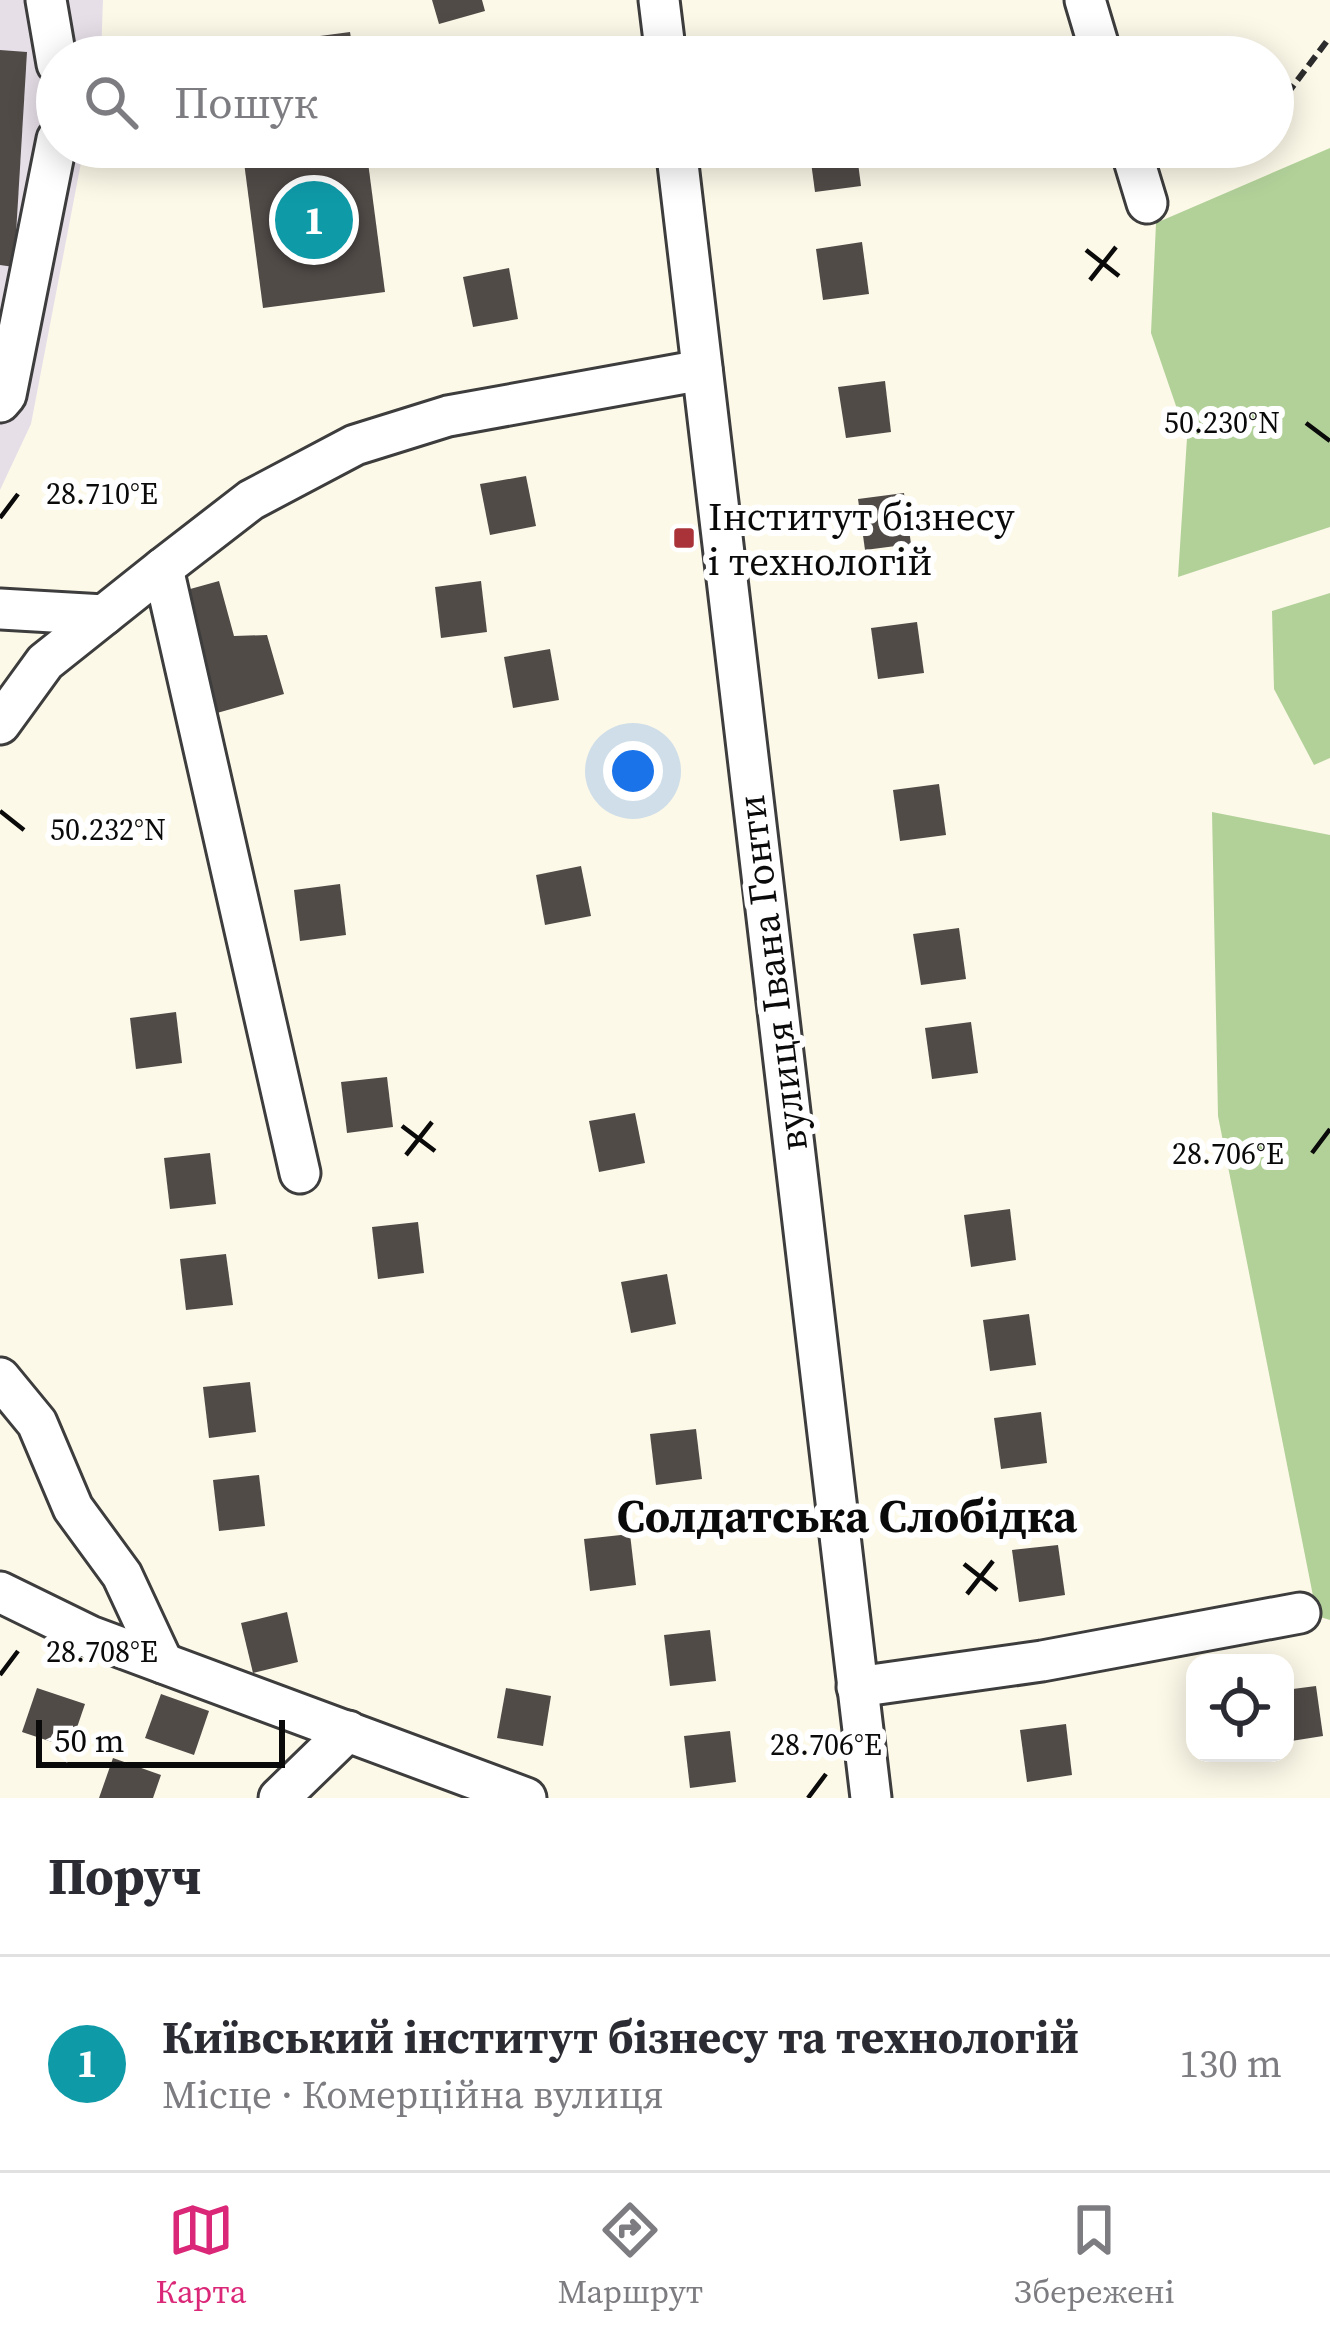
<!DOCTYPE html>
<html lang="uk">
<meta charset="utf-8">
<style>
:root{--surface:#fff;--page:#f7f7f7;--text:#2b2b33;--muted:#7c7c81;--line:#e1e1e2;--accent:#db2777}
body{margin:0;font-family:"Source Serif 4",serif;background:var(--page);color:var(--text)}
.controls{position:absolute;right:36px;bottom:36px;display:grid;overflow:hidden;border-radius:24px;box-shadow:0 6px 30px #0003}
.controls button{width:108px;height:108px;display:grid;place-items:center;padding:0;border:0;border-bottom:3px solid var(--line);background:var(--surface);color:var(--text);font:60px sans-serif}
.scale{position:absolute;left:36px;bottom:30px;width:249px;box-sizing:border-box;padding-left:12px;border:6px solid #0a0a0a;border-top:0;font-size:33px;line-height:42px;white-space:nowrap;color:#0a0a0a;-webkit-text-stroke:9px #fff;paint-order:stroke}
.you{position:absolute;left:633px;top:771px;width:42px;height:42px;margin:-30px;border:9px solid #fff;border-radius:50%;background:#1a73e8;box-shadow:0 0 0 18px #1a73e833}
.badge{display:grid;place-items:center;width:78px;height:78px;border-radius:50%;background:var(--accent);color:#fff;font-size:39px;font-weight:700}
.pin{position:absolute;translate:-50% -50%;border:6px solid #fff;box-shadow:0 3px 12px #0006}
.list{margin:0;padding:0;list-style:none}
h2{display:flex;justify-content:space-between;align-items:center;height:156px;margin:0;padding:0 48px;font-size:51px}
h2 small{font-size:39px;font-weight:400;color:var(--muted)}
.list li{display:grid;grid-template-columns:78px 1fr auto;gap:36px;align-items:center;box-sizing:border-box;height:216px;padding:0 48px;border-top:3px solid var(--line)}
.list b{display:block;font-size:45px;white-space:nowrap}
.list p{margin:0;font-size:39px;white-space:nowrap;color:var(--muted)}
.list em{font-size:39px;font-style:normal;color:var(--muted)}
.icon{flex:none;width:66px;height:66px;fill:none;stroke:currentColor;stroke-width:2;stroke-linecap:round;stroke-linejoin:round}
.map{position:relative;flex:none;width:1330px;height:1798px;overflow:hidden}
.search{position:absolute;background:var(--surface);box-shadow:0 6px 30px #0003;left:36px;right:36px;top:36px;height:132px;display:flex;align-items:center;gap:30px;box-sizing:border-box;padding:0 42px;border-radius:66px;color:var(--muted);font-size:45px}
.sheet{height:372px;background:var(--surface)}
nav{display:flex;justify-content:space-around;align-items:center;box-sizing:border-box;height:168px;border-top:3px solid var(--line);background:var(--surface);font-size:33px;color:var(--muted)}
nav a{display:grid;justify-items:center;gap:6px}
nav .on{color:var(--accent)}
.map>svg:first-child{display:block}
.industrial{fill:#e7dfe8}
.forest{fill:#b2d199}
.building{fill:#514b48}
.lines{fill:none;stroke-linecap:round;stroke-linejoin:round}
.minor-casing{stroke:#3d3d3d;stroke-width:45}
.path{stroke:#2c2c2c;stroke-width:6;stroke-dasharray:12 6;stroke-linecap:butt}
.minor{stroke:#fff;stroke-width:39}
.ticks{fill:none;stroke:#0a0a0a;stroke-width:4.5}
.poi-dot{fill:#a93339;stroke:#fff;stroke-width:4.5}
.labels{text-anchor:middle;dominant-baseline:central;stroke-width:12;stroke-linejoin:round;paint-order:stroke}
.poi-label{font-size:39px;fill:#0a0a0a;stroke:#fff;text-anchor:start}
.street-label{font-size:39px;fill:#0a0a0a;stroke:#fff}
.quarter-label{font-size:45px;font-weight:bold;fill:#0a0a0a;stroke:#fff}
.ticks-label{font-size:30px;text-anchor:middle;fill:#0a0a0a;stroke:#fff;stroke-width:12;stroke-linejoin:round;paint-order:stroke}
</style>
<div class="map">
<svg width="1330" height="1798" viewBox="0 0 1330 1798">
<rect width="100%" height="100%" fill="#fdf9e9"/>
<polygon class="industrial" points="0,0 103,0 101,57 57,57 57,147 84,147 31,424 0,490"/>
<g class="forest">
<polygon points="1330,148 1330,527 1178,577 1187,438 1151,333 1156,223"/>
<polygon points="1330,593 1330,758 1314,765 1274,689 1272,611"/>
<polygon points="1212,812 1330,835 1330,1620 1317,1616 1218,1116"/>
</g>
<g class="building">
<polygon points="432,0 482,0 485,11 439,24"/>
<polygon points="350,32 354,57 230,57 229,48"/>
<polygon points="840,42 842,57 795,57 794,48"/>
<polygon points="0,50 27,52 14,267 0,265"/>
<polygon points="242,147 366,147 385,292 263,308"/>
<polygon points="809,147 856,147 861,186 815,192"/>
<polygon points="862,242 869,294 823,300 816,249"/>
<polygon points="509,268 518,319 473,327 463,277"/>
<polygon points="885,381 891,432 846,438 838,387"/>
<polygon points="526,476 536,526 490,535 480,484"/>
<polygon points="904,493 911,544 865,550 858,499"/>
<polygon points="219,581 234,636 267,635 284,694 217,713 183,591"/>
<polygon points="481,581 487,632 441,638 435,587"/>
<polygon points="917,622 924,673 878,679 871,628"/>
<polygon points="550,649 559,700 513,708 504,657"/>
<polygon points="939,784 946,835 900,841 893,790"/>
<polygon points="581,866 591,916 545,925 536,875"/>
<polygon points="340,884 346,935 300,941 294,890"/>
<polygon points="959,928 966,979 921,985 913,934"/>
<polygon points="176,1012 182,1063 136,1069 130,1018"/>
<polygon points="971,1022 978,1073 932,1079 925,1028"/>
<polygon points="387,1077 393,1127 347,1133 341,1082"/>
<polygon points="635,1113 645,1163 599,1172 589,1121"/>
<polygon points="210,1153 216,1204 170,1209 164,1158"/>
<polygon points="1010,1209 1016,1260 971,1267 964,1215"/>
<polygon points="418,1222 424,1273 378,1279 372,1227"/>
<polygon points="226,1254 233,1305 186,1310 180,1259"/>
<polygon points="667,1274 676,1324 631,1333 621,1282"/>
<polygon points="1029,1314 1036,1365 990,1371 983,1320"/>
<polygon points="250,1382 256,1432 209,1438 203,1387"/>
<polygon points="1041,1412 1047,1463 1001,1469 994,1418"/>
<polygon points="696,1429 702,1479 656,1485 650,1434"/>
<polygon points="259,1475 265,1526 219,1531 213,1480"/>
<polygon points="630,1534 636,1585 590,1591 584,1539"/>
<polygon points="1058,1545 1065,1595 1019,1602 1012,1550"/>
<polygon points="287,1612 298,1662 253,1673 241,1623"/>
<polygon points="710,1630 716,1681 670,1686 664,1635"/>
<polygon points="1316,1686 1323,1736 1285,1742 1285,1690"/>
<polygon points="37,1688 85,1704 70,1748 22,1732"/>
<polygon points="506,1688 551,1696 543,1746 497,1738"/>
<polygon points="161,1694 209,1711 194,1755 145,1738"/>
<polygon points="1066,1724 1072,1775 1027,1782 1020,1730"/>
<polygon points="730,1731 736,1782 690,1788 684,1736"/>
<polygon points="113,1758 161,1775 153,1798 99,1798"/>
</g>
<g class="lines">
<defs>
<g id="minor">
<polyline points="46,0 57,64"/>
<polyline points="659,0 666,57"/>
<polyline points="1085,0 1102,57"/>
<polyline points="676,147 871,1798"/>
<polyline points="1130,147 1147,203"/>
<polyline points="0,402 6,395 57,139"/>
<polyline points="163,568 300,1173"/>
<polyline points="0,609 104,615"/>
<polyline points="0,724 45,662 163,568 251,500 355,445 448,416 702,370"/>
<polyline points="0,1378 37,1423 73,1508 122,1575 163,1663"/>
<polyline points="0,1592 90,1636 526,1798"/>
<polyline points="857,1687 1042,1661 1300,1613"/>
<polyline points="279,1798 348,1731"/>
</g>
</defs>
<use href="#minor" class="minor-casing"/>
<polyline class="path" points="1273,105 1281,102 1330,37"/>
<use href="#minor" class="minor"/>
</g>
<path class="ticks" d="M 1086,250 L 1119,276M 1090,280 L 1116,247M 1306,423 L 1330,441M 0,518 L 18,494M 0,811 L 24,830M 402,1126 L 435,1151M 1312,1153 L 1330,1129M 406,1155 L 432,1122M 964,1564 L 997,1590M 967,1594 L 993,1561M 0,1675 L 18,1651M 808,1798 L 826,1774"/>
<rect class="poi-dot" x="672" y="526" width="24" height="24" rx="6"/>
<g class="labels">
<g class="poi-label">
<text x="708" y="516">Інститут бізнесу<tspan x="708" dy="45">і технологій</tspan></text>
</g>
<g class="street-label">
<text transform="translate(772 973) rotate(-97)">вулиця Івана Гонти</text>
</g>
<g class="quarter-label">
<text x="847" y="1516">Солдатська Слобідка</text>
</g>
</g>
<g class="ticks-label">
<text x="1222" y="433">50.230°N</text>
<text x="102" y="504">28.710°E</text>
<text x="108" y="840">50.232°N</text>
<text x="1228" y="1164">28.706°E</text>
<text x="102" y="1662">28.708°E</text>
<text x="826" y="1755">28.706°E</text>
</g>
</svg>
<div class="controls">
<button><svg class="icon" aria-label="locate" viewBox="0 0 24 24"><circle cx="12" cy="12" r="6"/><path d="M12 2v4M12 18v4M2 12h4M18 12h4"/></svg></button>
</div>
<div class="scale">50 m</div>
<div class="you"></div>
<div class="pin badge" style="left:314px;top:220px;background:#0f9aa8">1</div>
<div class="search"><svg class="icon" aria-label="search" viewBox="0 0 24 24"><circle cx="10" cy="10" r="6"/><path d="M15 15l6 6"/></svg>Пошук</div>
</div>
<section class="sheet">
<h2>Поруч<small></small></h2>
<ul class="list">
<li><span class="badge" style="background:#0f9aa8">1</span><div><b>Київський інститут бізнесу та технологій</b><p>Місце · Комерційна вулиця</p></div><em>130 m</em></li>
</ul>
</section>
<nav>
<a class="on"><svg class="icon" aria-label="map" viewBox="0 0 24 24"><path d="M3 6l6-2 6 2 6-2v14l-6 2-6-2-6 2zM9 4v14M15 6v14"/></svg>Карта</a>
<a><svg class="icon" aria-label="directions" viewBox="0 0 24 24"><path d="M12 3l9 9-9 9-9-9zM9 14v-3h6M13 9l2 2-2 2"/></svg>Маршрут</a>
<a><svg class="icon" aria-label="saved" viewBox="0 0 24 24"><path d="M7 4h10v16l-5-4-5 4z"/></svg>Збережені</a>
</nav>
